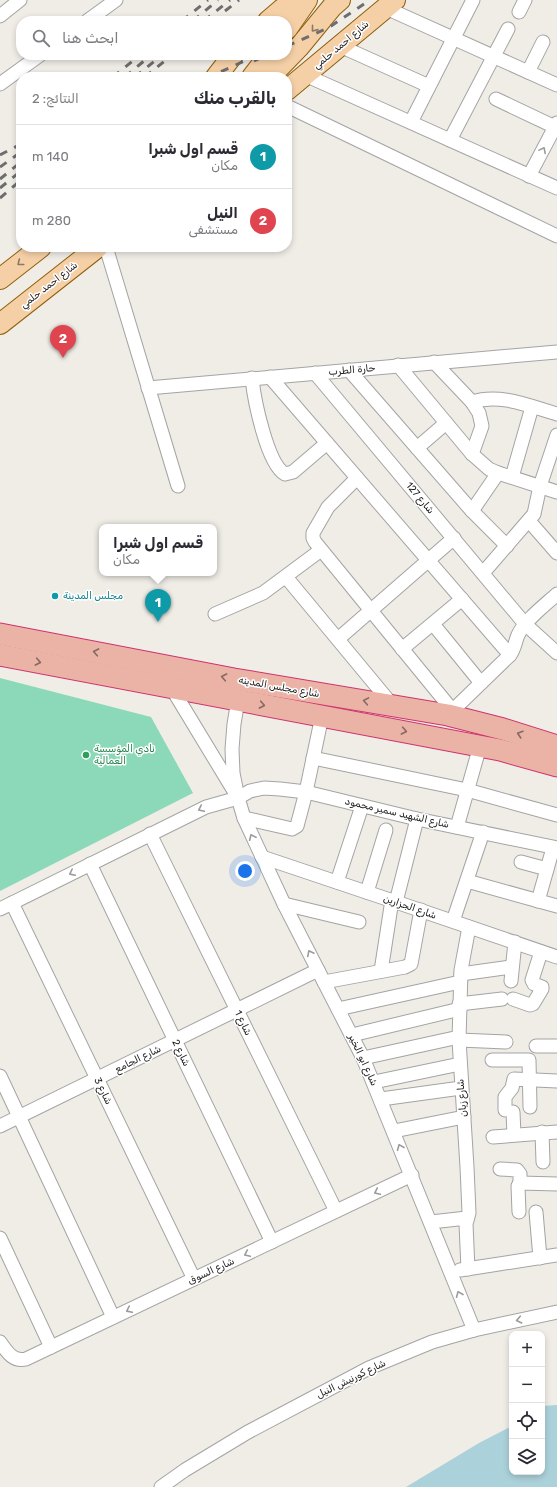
<!DOCTYPE html>
<html lang="ar">
<meta charset="utf-8">
<style>
:root{--surface:#fff;--page:#f2f2f3;--text:#2b2b33;--muted:#7c7c81;--line:#e1e1e2;--accent:#0b8043}
body{margin:0;font-family:Rubik,Cairo,sans-serif;background:var(--page);color:var(--text);direction:rtl}
.controls{position:absolute;right:12px;bottom:12px;display:grid;overflow:hidden;border-radius:8px;box-shadow:0 2px 6px #0003}
.controls button{width:36px;height:36px;display:grid;place-items:center;padding:0;border:0;border-bottom:1px solid var(--line);background:var(--surface);color:var(--text);font:20px sans-serif}
.you{position:absolute;left:245px;top:871px;width:14px;height:14px;margin:-10px;border:3px solid #fff;border-radius:50%;background:#1a73e8;box-shadow:0 0 0 6px #1a73e833}
.badge{display:grid;place-items:center;width:26px;height:26px;border-radius:50%;background:var(--accent);color:#fff;font-size:13px;font-weight:700}
.pin{position:absolute;translate:-50% -33px;filter:drop-shadow(0 1px 2px #0008)}
.pin::after{content:'';position:absolute;top:21px;width:14px;height:12px;background:inherit;clip-path:polygon(0 0,100% 0,50% 100%)}
.popup{position:absolute;left:99px;top:524px;width:118px;height:52px;box-sizing:border-box;display:grid;place-content:center;border-radius:8px;background:var(--surface);filter:drop-shadow(0 1px 3px #0005);font-size:13px;white-space:nowrap;color:var(--muted)}
.popup b{font-size:15px;color:var(--text)}
.popup::after{content:'';position:absolute;left:50%;top:100%;margin-left:-8px;border:8px solid transparent;border-top-color:var(--surface)}
.list{margin:0;padding:0;list-style:none}
h2{display:flex;justify-content:space-between;align-items:center;height:52px;margin:0;padding:0 16px;font-size:17px}
h2 small{font-size:13px;font-weight:400;color:var(--muted)}
.list li{display:grid;grid-template-columns:26px 1fr auto;gap:12px;align-items:center;box-sizing:border-box;height:64px;padding:0 16px;border-top:1px solid var(--line)}
.list b{display:block;font-size:15px;white-space:nowrap}
.list p{margin:0;font-size:13px;white-space:nowrap;color:var(--muted)}
.list em{font-size:13px;font-style:normal;color:var(--muted)}
.icon{flex:none;width:22px;height:22px;fill:none;stroke:currentColor;stroke-width:2;stroke-linecap:round;stroke-linejoin:round}
.map{position:relative;flex:none;width:557px;height:1487px;overflow:hidden;direction:ltr}
.search{position:absolute;background:var(--surface);box-shadow:0 2px 6px #0003;left:16px;top:16px;width:276px;height:44px;display:flex;align-items:center;gap:10px;box-sizing:border-box;padding:0 14px;border-radius:16px;color:var(--muted);font-size:15px}
.panel{position:absolute;background:var(--surface);box-shadow:0 2px 6px #0003;left:16px;top:72px;width:276px;height:180px;border-radius:16px;direction:rtl}
.map>svg:first-child{display:block}
.pitch{fill:#8bd9b8}
.water{fill:#abd1da}
.lines{fill:none;stroke-linecap:round;stroke-linejoin:round}
.minor-casing{stroke:#a4a4a4;stroke-width:15}
.primary-casing{stroke:#91600b;stroke-width:22}
.trunk-casing{stroke:#cf336f;stroke-width:23}
.minor{stroke:#fff;stroke-width:13}
.primary{stroke:#f5d0a7;stroke-width:20}
.trunk{stroke:#ebb2a6;stroke-width:21}
.rail{stroke:#6e6e6e;stroke-width:3;stroke-dasharray:8 8;stroke-linecap:butt}
.oneway{stroke:#8a7864}
.oneway2{stroke:#9b9b9b}
.oneway3{stroke:#866963}
.culture-dot{fill:#0f9aa8;stroke:#fff;stroke-width:1.5}
.leisure-dot{fill:#2e9e5b;stroke:#fff;stroke-width:1.5}
.labels{text-anchor:middle;dominant-baseline:central;stroke-width:3;stroke-linejoin:round;paint-order:stroke}
.street-label{font-size:10px;fill:#202020;stroke:#fff}
.culture-label{font-size:10px;fill:#0d838f;stroke:#fff;text-anchor:start}
.leisure-label{font-size:10px;fill:#27864d;stroke:#fff;text-anchor:start}
</style>
<div class="map">
<svg width="557" height="1487" viewBox="0 0 557 1487">
<rect width="100%" height="100%" fill="#f0ede7"/>
<polygon class="pitch" points="0,678 151,717 193,793 0,891"/>
<polygon class="water" points="557,1405 557,1487 406,1487 479,1443 512,1426 512,1472 542,1472 542,1406"/>
<g class="lines">
<defs>
<g id="minor">
<polyline points="386,8 557,85"/>
<polyline points="519,12 525,0"/>
<polyline points="0,16 20,0"/>
<polyline points="87,21 116,0"/>
<polyline points="340,46 429,86"/>
<polyline points="528,72 543,42"/>
<polyline points="305,75 557,188"/>
<polyline points="0,84 40,55"/>
<polyline points="496,99 555,127"/>
<polyline points="287,106 557,236"/>
<polyline points="411,122 473,0"/>
<polyline points="450,140 508,29"/>
<polyline points="529,176 557,123"/>
<polyline points="106,247 178,486"/>
<polyline points="434,362 472,402 479,413 482,426 472,454"/>
<polyline points="398,365 472,454 489,469 498,473 557,492"/>
<polyline points="349,370 472,511 507,546"/>
<polyline points="315,373 525,624 557,653"/>
<polyline points="270,377 510,655"/>
<path d="M 252,378 C 254,399 267,464 285,474 L 293,472 L 327,443"/>
<polyline points="148,388 557,352"/>
<path d="M 472,402 C 500,393 529,406 557,414"/>
<polyline points="417,448 446,423"/>
<polyline points="512,477 532,407"/>
<polyline points="357,478 328,507 313,533 313,538 315,542 453,711"/>
<polyline points="472,511 498,473"/>
<polyline points="529,521 557,553"/>
<polyline points="483,573 534,514 540,486 557,435"/>
<polyline points="286,577 393,706"/>
<polyline points="215,614 263,593 321,550"/>
<polyline points="433,624 481,683"/>
<polyline points="338,639 454,538"/>
<polyline points="402,649 462,599"/>
<polyline points="171,687 234,791"/>
<polyline points="238,700 234,724 232,749 233,773 238,798 244,818 284,904 363,1058 474,1330"/>
<path d="M 448,715 L 510,655 C 515,648 515,642 518,635 C 525,620 545,605 557,594"/>
<polyline points="313,758 467,790 557,815"/>
<polyline points="244,818 292,829 297,826 306,792 322,716"/>
<polyline points="457,827 480,746"/>
<polyline points="150,834 336,1211"/>
<polyline points="262,857 396,902 557,957"/>
<polyline points="521,862 547,869"/>
<polyline points="90,864 272,1242"/>
<polyline points="467,881 557,906"/>
<polyline points="337,882 362,806"/>
<polyline points="367,892 386,830"/>
<polyline points="538,901 553,848"/>
<polyline points="396,902 417,819"/>
<polyline points="12,903 194,1279"/>
<polyline points="284,904 359,922"/>
<polyline points="0,909 206,807 238,798 250,791 264,788 280,789 306,792 417,819 557,848"/>
<polyline points="453,921 483,832"/>
<polyline points="381,971 392,900"/>
<polyline points="461,974 511,967"/>
<polyline points="511,981 515,942"/>
<polyline points="324,982 405,967 411,964 421,910"/>
<polyline points="513,999 530,1005 533,1004 542,989 542,987 534,984 532,980 541,952"/>
<polyline points="459,1004 502,999"/>
<polyline points="338,1009 460,982"/>
<polyline points="352,1035 460,1009"/>
<polyline points="459,1040 506,1042"/>
<polyline points="536,1046 557,1046"/>
<polyline points="363,1058 459,1037"/>
<polyline points="492,1060 529,1060 530,1107"/>
<polyline points="0,1076 113,1317"/>
<polyline points="374,1082 460,1064"/>
<polyline points="381,1099 461,1088"/>
<polyline points="505,1110 505,1097 512,1088 514,1079 557,1081"/>
<polyline points="513,1112 514,1135"/>
<polyline points="0,1126 318,970"/>
<polyline points="394,1131 464,1117"/>
<polyline points="542,1132 543,1162"/>
<polyline points="493,1137 557,1132"/>
<polyline points="500,1169 517,1170 520,1174 520,1183"/>
<polyline points="519,1212 518,1186 520,1183 557,1184"/>
<polyline points="536,1212 540,1258"/>
<polyline points="431,1222 467,1218"/>
<polyline points="0,1238 51,1347"/>
<polyline points="468,1269 466,1224 469,1213 467,1167 459,1040 461,970 469,927"/>
<polyline points="460,1270 557,1255"/>
<path d="M 0,1342 C 7,1352 13,1362 26,1359 L 412,1175"/>
<polyline points="161,1487 185,1470 248,1432 369,1368 432,1342 474,1330 557,1312"/>
</g>
<g id="primary">
<polyline points="268,21 282,9 297,0"/>
<polyline points="287,29 307,0"/>
<polyline points="216,77 233,55"/>
<polyline points="252,77 269,55"/>
<polyline points="270,77 300,46 332,7 340,0"/>
<polyline points="287,90 395,0"/>
<polyline points="0,279 41,247"/>
<polyline points="0,324 98,247"/>
</g>
<g id="trunk">
<polyline points="0,634 234,679 448,715 503,729 557,746"/>
<polyline points="0,655 500,750 557,766"/>
</g>
</defs>
<use href="#minor" class="minor-casing"/>
<use href="#primary" class="primary-casing"/>
<use href="#trunk" class="trunk-casing"/>
<use href="#minor" class="minor"/>
<use href="#primary" class="primary"/>
<use href="#trunk" class="trunk"/>
<g class="rail">
<polyline points="225,11 239,0"/>
<polyline points="182,21 208,0"/>
<polyline points="193,21 218,0"/>
<polyline points="204,21 230,0"/>
<polyline points="287,46 328,28 370,0"/>
<polyline points="254,61 267,55"/>
<polyline points="113,77 140,55"/>
<polyline points="125,77 151,55"/>
<polyline points="135,77 162,55"/>
<polyline points="145,77 172,55"/>
<polyline points="206,77 220,72 258,55"/>
<polyline points="0,155 21,144"/>
<polyline points="0,167 21,152"/>
<polyline points="0,179 21,162"/>
<polyline points="0,188 21,171"/>
<polyline points="0,198 21,180"/>
</g>
</g>
<defs><path id="oneway-chevron" d="M-2-3.5L2.5 0L-2 3.5" fill="none" stroke-width="1.6" stroke-linecap="round" stroke-linejoin="round"/></defs>
<g class="oneway">
<use href="#oneway-chevron" transform="translate(314 29) rotate(129)"/>
<use href="#oneway-chevron" transform="translate(20 263) rotate(141)"/>
</g>
<g class="oneway2">
<use href="#oneway-chevron" transform="translate(543 150) rotate(-62)"/>
<use href="#oneway-chevron" transform="translate(201 809) rotate(155)"/>
<use href="#oneway-chevron" transform="translate(252 837) rotate(-115)"/>
<use href="#oneway-chevron" transform="translate(72 873) rotate(153)"/>
<use href="#oneway-chevron" transform="translate(310 953) rotate(-117)"/>
<use href="#oneway-chevron" transform="translate(400 1147) rotate(-112)"/>
<use href="#oneway-chevron" transform="translate(377 1192) rotate(155)"/>
<use href="#oneway-chevron" transform="translate(247 1254) rotate(155)"/>
<use href="#oneway-chevron" transform="translate(459 1294) rotate(-112)"/>
<use href="#oneway-chevron" transform="translate(129 1310) rotate(154)"/>
<use href="#oneway-chevron" transform="translate(519 1320) rotate(168)"/>
</g>
<g class="oneway3">
<use href="#oneway-chevron" transform="translate(96 652) rotate(-169)"/>
<use href="#oneway-chevron" transform="translate(38 662) rotate(11)"/>
<use href="#oneway-chevron" transform="translate(224 677) rotate(-169)"/>
<use href="#oneway-chevron" transform="translate(366 701) rotate(-170)"/>
<use href="#oneway-chevron" transform="translate(262 705) rotate(11)"/>
<use href="#oneway-chevron" transform="translate(404 731) rotate(11)"/>
<use href="#oneway-chevron" transform="translate(520 734) rotate(-162)"/>
</g>
<circle class="culture-dot" cx="55" cy="596" r="4"/>
<circle class="leisure-dot" cx="86" cy="755" r="4"/>
<g class="labels">
<g class="street-label">
<text transform="translate(341 45) rotate(-40)">شارع احمد حلمي</text>
<text transform="translate(49 285) rotate(-38)">شارع احمد حلمي</text>
<text transform="translate(352 370) rotate(-5)">حارة الطرب</text>
<text transform="translate(420 498) rotate(50)">شارع 127</text>
<text transform="translate(279 687) rotate(10)">شارع مجلس المدينه</text>
<text transform="translate(397 813) rotate(13)">شارع الشهيد سمير محمود</text>
<text transform="translate(410 907) rotate(19)">شارع الجزارين</text>
<text transform="translate(243 1023) rotate(64)">شارع 1</text>
<text transform="translate(181 1053) rotate(64)">شارع 2</text>
<text transform="translate(138 1059) rotate(-26)">شارع الجامع</text>
<text transform="translate(363 1060) rotate(65)">شارع ابو الخير</text>
<text transform="translate(103 1091) rotate(64)">شارع 3</text>
<text transform="translate(462 1098) rotate(-95)">شارع زيان</text>
<text transform="translate(211 1271) rotate(-25)">شارع السوق</text>
<text transform="translate(351 1379) rotate(-26)">شارع كورنيش النيل</text>
</g>
<g class="culture-label">
<text x="63" y="596">مجلس المدينة</text>
</g>
<g class="leisure-label">
<text x="94" y="749">نادي المؤسسة<tspan x="94" dy="12">العمالية</tspan></text>
</g>
</g>
</svg>
<div class="controls">
<button>+</button>
<button>−</button>
<button><svg class="icon" aria-label="locate" viewBox="0 0 24 24"><circle cx="12" cy="12" r="6"/><path d="M12 2v4M12 18v4M2 12h4M18 12h4"/></svg></button>
<button><svg class="icon" aria-label="layers" viewBox="0 0 24 24"><path d="M12 4l9 5-9 5-9-5zM3 14l9 5 9-5"/></svg></button>
</div>
<div class="you"></div>
<div class="pin badge" style="left:158px;top:622px;background:#0f9aa8">1</div>
<div class="popup"><b>قسم اول شبرا</b>مكان</div>
<div class="pin badge" style="left:63px;top:358px;background:#e0444e">2</div>
<div class="search"><svg class="icon" aria-label="search" viewBox="0 0 24 24"><circle cx="10" cy="10" r="6"/><path d="M15 15l6 6"/></svg>ابحث هنا</div>
<section class="panel">
<h2>بالقرب منك<small>النتائج: 2</small></h2>
<ul class="list">
<li><span class="badge" style="background:#0f9aa8">1</span><div><b>قسم اول شبرا</b><p>مكان</p></div><em>140 m</em></li>
<li><span class="badge" style="background:#e0444e">2</span><div><b>النيل</b><p>مستشفى</p></div><em>280 m</em></li>
</ul>
</section>
</div>
